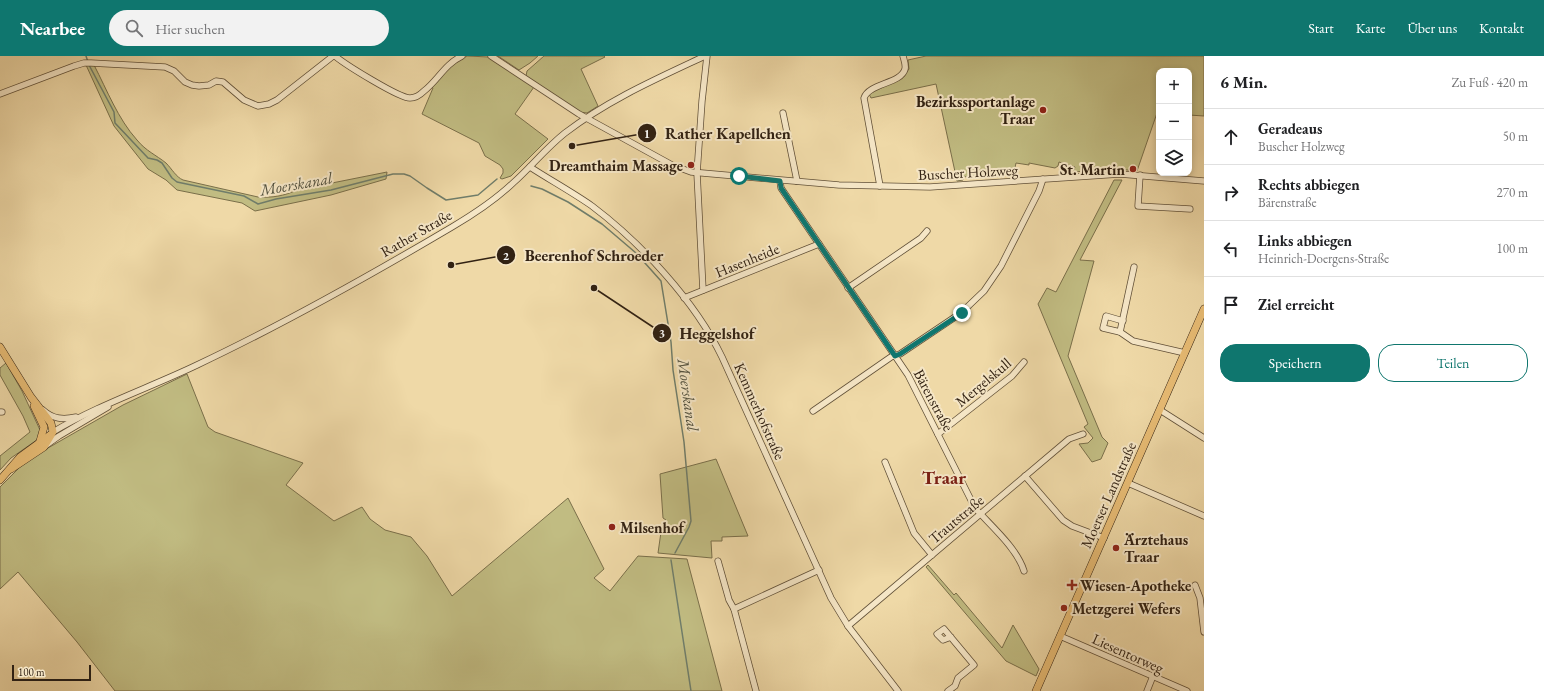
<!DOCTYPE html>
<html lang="de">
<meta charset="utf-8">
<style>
:root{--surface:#fff;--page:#f2f2f2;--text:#202124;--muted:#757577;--line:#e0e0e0;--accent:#0f766e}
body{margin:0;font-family:"EB Garamond",serif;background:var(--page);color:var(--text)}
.controls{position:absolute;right:12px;top:12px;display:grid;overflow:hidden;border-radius:8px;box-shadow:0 2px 6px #0003}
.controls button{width:36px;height:36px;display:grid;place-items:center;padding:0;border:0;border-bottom:1px solid var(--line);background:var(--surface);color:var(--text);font:20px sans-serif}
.scale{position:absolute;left:12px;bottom:10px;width:79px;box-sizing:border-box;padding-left:4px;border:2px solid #322213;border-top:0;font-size:11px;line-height:14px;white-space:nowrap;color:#322213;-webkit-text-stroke:3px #f5e6c6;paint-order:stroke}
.stop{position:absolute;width:12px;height:12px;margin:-9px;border:3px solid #0f766e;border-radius:50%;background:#fff}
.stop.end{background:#0f766e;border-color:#fff;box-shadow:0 1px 4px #0008}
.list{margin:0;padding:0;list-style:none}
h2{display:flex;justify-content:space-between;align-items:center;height:52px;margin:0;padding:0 16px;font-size:17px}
h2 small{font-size:13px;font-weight:400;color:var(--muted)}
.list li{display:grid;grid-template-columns:26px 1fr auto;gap:12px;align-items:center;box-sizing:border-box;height:56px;padding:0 16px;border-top:1px solid var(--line)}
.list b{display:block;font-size:15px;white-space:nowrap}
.list p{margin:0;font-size:13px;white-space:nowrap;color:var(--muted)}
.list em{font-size:13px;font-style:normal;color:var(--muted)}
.actions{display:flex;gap:8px;padding:12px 16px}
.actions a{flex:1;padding:9px 0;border:1px solid var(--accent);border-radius:16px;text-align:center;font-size:14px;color:var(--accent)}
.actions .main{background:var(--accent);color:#fff}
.icon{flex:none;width:22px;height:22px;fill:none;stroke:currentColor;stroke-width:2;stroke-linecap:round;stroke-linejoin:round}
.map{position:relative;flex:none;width:1204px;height:635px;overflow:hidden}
header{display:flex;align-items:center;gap:24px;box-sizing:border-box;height:56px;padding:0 20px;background:var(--accent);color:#fff}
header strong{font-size:19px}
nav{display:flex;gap:22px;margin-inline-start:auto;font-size:14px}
.search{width:280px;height:36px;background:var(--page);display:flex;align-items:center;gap:10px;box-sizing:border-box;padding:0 14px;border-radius:22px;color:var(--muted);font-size:15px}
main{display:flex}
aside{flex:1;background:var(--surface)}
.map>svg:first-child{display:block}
.green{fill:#c1bc82;stroke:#7a6f4a}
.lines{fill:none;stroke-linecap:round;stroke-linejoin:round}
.stream{stroke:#707d6a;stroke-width:1.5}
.minor-casing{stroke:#615038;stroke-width:7}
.major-casing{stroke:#322213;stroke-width:8}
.minor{stroke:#f5e6c6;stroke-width:5.5}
.major{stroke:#e8bc74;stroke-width:7}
.route{stroke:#0f766e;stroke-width:5}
.poi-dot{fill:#8f2418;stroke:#f5e6c6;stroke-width:1.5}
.labels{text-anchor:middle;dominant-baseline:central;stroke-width:4;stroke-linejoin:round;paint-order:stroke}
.poi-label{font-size:15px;font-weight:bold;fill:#322213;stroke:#f5e6c6;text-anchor:start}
.street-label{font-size:15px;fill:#322213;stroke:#f5e6c6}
.water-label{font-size:16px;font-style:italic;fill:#51503e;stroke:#f5e6c6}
.district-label{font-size:19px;font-weight:bold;fill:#7a1f14;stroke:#f5e6c6}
.leader{fill:none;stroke:#322213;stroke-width:1.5}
.callout-dot{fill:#322213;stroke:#f5e6c6;stroke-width:1.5}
.mark-label{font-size:12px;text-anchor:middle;font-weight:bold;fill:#fff}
.callout-label{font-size:16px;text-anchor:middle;font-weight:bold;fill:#322213;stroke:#f5e6c6;stroke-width:4;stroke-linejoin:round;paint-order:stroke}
</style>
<header>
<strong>Nearbee</strong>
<div class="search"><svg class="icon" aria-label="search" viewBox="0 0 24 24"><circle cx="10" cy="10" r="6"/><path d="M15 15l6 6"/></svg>Hier suchen</div>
<nav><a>Start</a><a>Karte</a><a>Über uns</a><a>Kontakt</a></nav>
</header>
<main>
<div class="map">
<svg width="1204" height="635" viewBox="0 0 1204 635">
<rect width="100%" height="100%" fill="#efd9a7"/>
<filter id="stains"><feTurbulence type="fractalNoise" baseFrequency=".005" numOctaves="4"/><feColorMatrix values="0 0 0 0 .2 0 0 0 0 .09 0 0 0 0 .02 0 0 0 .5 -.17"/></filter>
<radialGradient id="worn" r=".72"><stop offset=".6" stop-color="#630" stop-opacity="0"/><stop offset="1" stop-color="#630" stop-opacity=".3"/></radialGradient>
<g class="green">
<polygon points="467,0 489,1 534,31 515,58 548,83 511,120 502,123 500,122 503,117 503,113 500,109 485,100 479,87 422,58 433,32 432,31 449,11"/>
<polygon points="498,0 538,0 530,7 519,14"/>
<polygon points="544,0 604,0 605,1 581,13 598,50 587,57 580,56 526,20 527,15"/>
<polygon points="926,0 1204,0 1204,60 1189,59 1189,15 1159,15 1159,57 1157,57 1137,115 1117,113 1073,116 1075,111 1059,106 1058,110 1055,112 1029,107 1029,109 1016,107 1014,116 963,121 963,124 957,125 936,28 871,42 869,38 902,22 909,13 908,4"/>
<path d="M 86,9 L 94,9 C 107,34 118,63 137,84 C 146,95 156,99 166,107 C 172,113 176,121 183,124 L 258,141 C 272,142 284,140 297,134 L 387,116 L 386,123 L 331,139 L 255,155 L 242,147 L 177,134 L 166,124 L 148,113 L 114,70 Z"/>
<polygon points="1114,124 1122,124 1080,204 1094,205 1068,300 1102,381 1108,387 1101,403 1092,406 1079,388 1088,387 1093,382 1084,371 1088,368 1038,248 1047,232 1056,236"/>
<polygon points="6,307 22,335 40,374 40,381 34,386 11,402 0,414 0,400 30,376 23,360 0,319 0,312"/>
<polygon points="187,318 208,371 215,376 303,407 286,429 334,465 362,451 370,463 385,474 411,481 427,500 452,540 568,442 604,513 594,522 610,535 638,500 687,503 722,635 115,635 77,586 18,516 0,533 0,431 20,411 41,396 123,349"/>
<polygon points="716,403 748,480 722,481 722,485 711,485 712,502 658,497 662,469 666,464 663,462 660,418"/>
<polygon points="928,509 954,539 956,537 1002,592 1013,569 1039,613 1036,620 1006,605 926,511"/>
</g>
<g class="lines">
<g class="stream">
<polyline points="86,0 88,6"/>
<polyline points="89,9 114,56 115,67 148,102 157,104 162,107 172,122 177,126 244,140 258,148 276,143 331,134 393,118 404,118 410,120 427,132 446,144 478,139 497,123"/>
<polyline points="531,130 542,133 568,146 602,168 636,197 661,225 671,286 673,314 684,386 691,465 689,471 675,497"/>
<polyline points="671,504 691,635"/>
</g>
<defs>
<g id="minor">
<path d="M 335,0 C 346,9 399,42 410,42 C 415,42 420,39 424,35 C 438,24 445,8 462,0"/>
<polyline points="491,0 579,58 672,109 691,116 839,129 930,131 1120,118 1204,125"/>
<polyline points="0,38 74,10 84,7 91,7 165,11 174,15 185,26 192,29 199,30 209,29 216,25 223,26 244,44 258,50 269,48 277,44 333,0"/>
<polyline points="783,57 797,125"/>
<path d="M 530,111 C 550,124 572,136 592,150 C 641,187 695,245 722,301 L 831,542 L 848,570 L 898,635"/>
<polyline points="1140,119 1138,150 1190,153"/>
<path d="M 780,125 L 781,132 L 908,319 L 975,452 C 991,470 1017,492 1024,515"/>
<path d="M 880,130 L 864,42 C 869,27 901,28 905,13 C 906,9 904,4 903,0"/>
<polyline points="848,232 921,182 927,175"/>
<polyline points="703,234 697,117 702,45 707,0"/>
<polyline points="684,242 819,188"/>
<polyline points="1123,265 1106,260 1103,272 1120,276 1133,285 1185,297"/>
<polyline points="1120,276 1134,211"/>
<path d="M 43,354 C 53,363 63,364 76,361"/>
<polyline points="1160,354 1204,382"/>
<polyline points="813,355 891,301 900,298 961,257 984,235 1001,210 1039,135 1043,123"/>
<polyline points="0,356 2,356"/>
<path d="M 53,376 C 98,349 149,332 197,309 C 284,268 369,220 452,171 C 474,158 494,145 513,127 C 531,111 546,92 565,77 C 608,44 656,23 705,0"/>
<polyline points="938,378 1012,320 1024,306"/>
<polyline points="45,390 59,380 108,351"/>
<polyline points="885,406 914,477 932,499"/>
<polyline points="1025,420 1063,464 1072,470 1104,482"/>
<polyline points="1128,427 1204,460"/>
<polyline points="718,505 729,544 734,553 756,635"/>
<polyline points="1195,529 1200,542 1204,576"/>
<polyline points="734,553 819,514"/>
<polyline points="848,570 1069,383 1083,378"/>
<polyline points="1060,580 1187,635"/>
<polyline points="948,635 955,630 958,622 974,609 944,573 937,578 943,584 951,581"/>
<polyline points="1147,635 1153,620"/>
</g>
<g id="major">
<polyline points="0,291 31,341 51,367 53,376 44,391 11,413"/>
<polyline points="34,350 44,371 40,385"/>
<polyline points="0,424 20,401 50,379"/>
<polyline points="1036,635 1204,253"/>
</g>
</defs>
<use href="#minor" class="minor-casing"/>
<use href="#major" class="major-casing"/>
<use href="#minor" class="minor"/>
<use href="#major" class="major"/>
</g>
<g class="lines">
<polyline class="route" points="739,120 780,125 781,132 895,300 900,298 962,257"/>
</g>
<g class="poi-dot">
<circle cx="1043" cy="54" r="4"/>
<circle cx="691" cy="109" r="4"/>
<circle cx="1133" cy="113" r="4"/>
<circle cx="612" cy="471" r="4"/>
<circle cx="1116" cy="492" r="4"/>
<path d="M1070 523h4v4h4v4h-4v4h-4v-4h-4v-4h4z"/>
<circle cx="1064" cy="552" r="4"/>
</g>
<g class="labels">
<g class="poi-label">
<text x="1035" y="45" text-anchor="end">Bezirkssportanlage<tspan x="1035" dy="17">Traar</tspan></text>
<text x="683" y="109" text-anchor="end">Dreamthaim Massage</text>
<text x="1125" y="113" text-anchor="end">St. Martin</text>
<text x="620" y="471">Milsenhof</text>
<text x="1124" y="483">Ärztehaus<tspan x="1124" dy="17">Traar</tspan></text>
<text x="1080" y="529">Wiesen-Apotheke</text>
<text x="1072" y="552">Metzgerei Wefers</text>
</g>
<g class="street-label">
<text transform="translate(968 116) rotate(-3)">Buscher Holzweg</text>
<text transform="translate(416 177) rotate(-30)">Rather Straße</text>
<text transform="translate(747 204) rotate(-22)">Hasenheide</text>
<text transform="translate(983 326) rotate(-40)">Mergelskull</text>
<text transform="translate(934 344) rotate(62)">Bärenstraße</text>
<text transform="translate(760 355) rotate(66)">Kemmerhofstraße</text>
<text transform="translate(1108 439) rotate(-66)">Moerser Landstraße</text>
<text transform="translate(956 463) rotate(-40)">Trautstraße</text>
<text transform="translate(1128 597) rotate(24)">Liesentorweg</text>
</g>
<g class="water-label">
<text transform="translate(296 128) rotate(-10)">Moerskanal</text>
<text transform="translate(688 339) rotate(82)">Moerskanal</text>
</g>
<g class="district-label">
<text x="944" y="421">Traar</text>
</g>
</g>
<path class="leader" d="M572 90L647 77M451 209L506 199M594 232L662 277"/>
<g class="callout-dot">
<circle cx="572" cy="90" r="4"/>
<circle cx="451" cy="209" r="4"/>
<circle cx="594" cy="232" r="4"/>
<circle cx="647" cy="77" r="10"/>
<circle cx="506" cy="199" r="10"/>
<circle cx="662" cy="277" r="10"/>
</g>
<g class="mark-label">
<text x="647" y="82">1</text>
<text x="506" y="204">2</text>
<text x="662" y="281">3</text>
</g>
<g class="callout-label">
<text x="728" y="83">Rather Kapellchen</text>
<text x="594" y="205">Beerenhof Schroeder</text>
<text x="717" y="283">Heggelshof</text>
</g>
<rect width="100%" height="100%" filter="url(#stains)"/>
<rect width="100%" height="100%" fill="url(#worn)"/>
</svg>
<div class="controls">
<button>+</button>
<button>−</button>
<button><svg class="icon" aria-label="layers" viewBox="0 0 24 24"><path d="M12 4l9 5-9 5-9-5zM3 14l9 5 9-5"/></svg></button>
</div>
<div class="scale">100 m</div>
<div class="stop" style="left:739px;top:120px"></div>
<div class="stop end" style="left:962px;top:257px"></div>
</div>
<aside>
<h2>6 Min.<small>Zu Fuß · 420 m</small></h2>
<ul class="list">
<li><svg class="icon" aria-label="ahead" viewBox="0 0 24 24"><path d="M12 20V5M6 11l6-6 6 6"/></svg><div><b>Geradeaus</b><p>Buscher Holzweg</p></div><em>50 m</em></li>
<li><svg class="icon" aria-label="right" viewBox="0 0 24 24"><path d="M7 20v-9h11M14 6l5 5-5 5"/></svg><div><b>Rechts abbiegen</b><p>Bärenstraße</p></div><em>270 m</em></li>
<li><svg class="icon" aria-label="left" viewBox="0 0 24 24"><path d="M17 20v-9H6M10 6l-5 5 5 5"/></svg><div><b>Links abbiegen</b><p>Heinrich-Doergens-Straße</p></div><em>100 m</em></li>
<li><svg class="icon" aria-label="arrive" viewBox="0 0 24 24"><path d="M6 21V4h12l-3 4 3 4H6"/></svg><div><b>Ziel erreicht</b></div></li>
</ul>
<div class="actions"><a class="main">Speichern</a><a>Teilen</a></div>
</aside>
</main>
